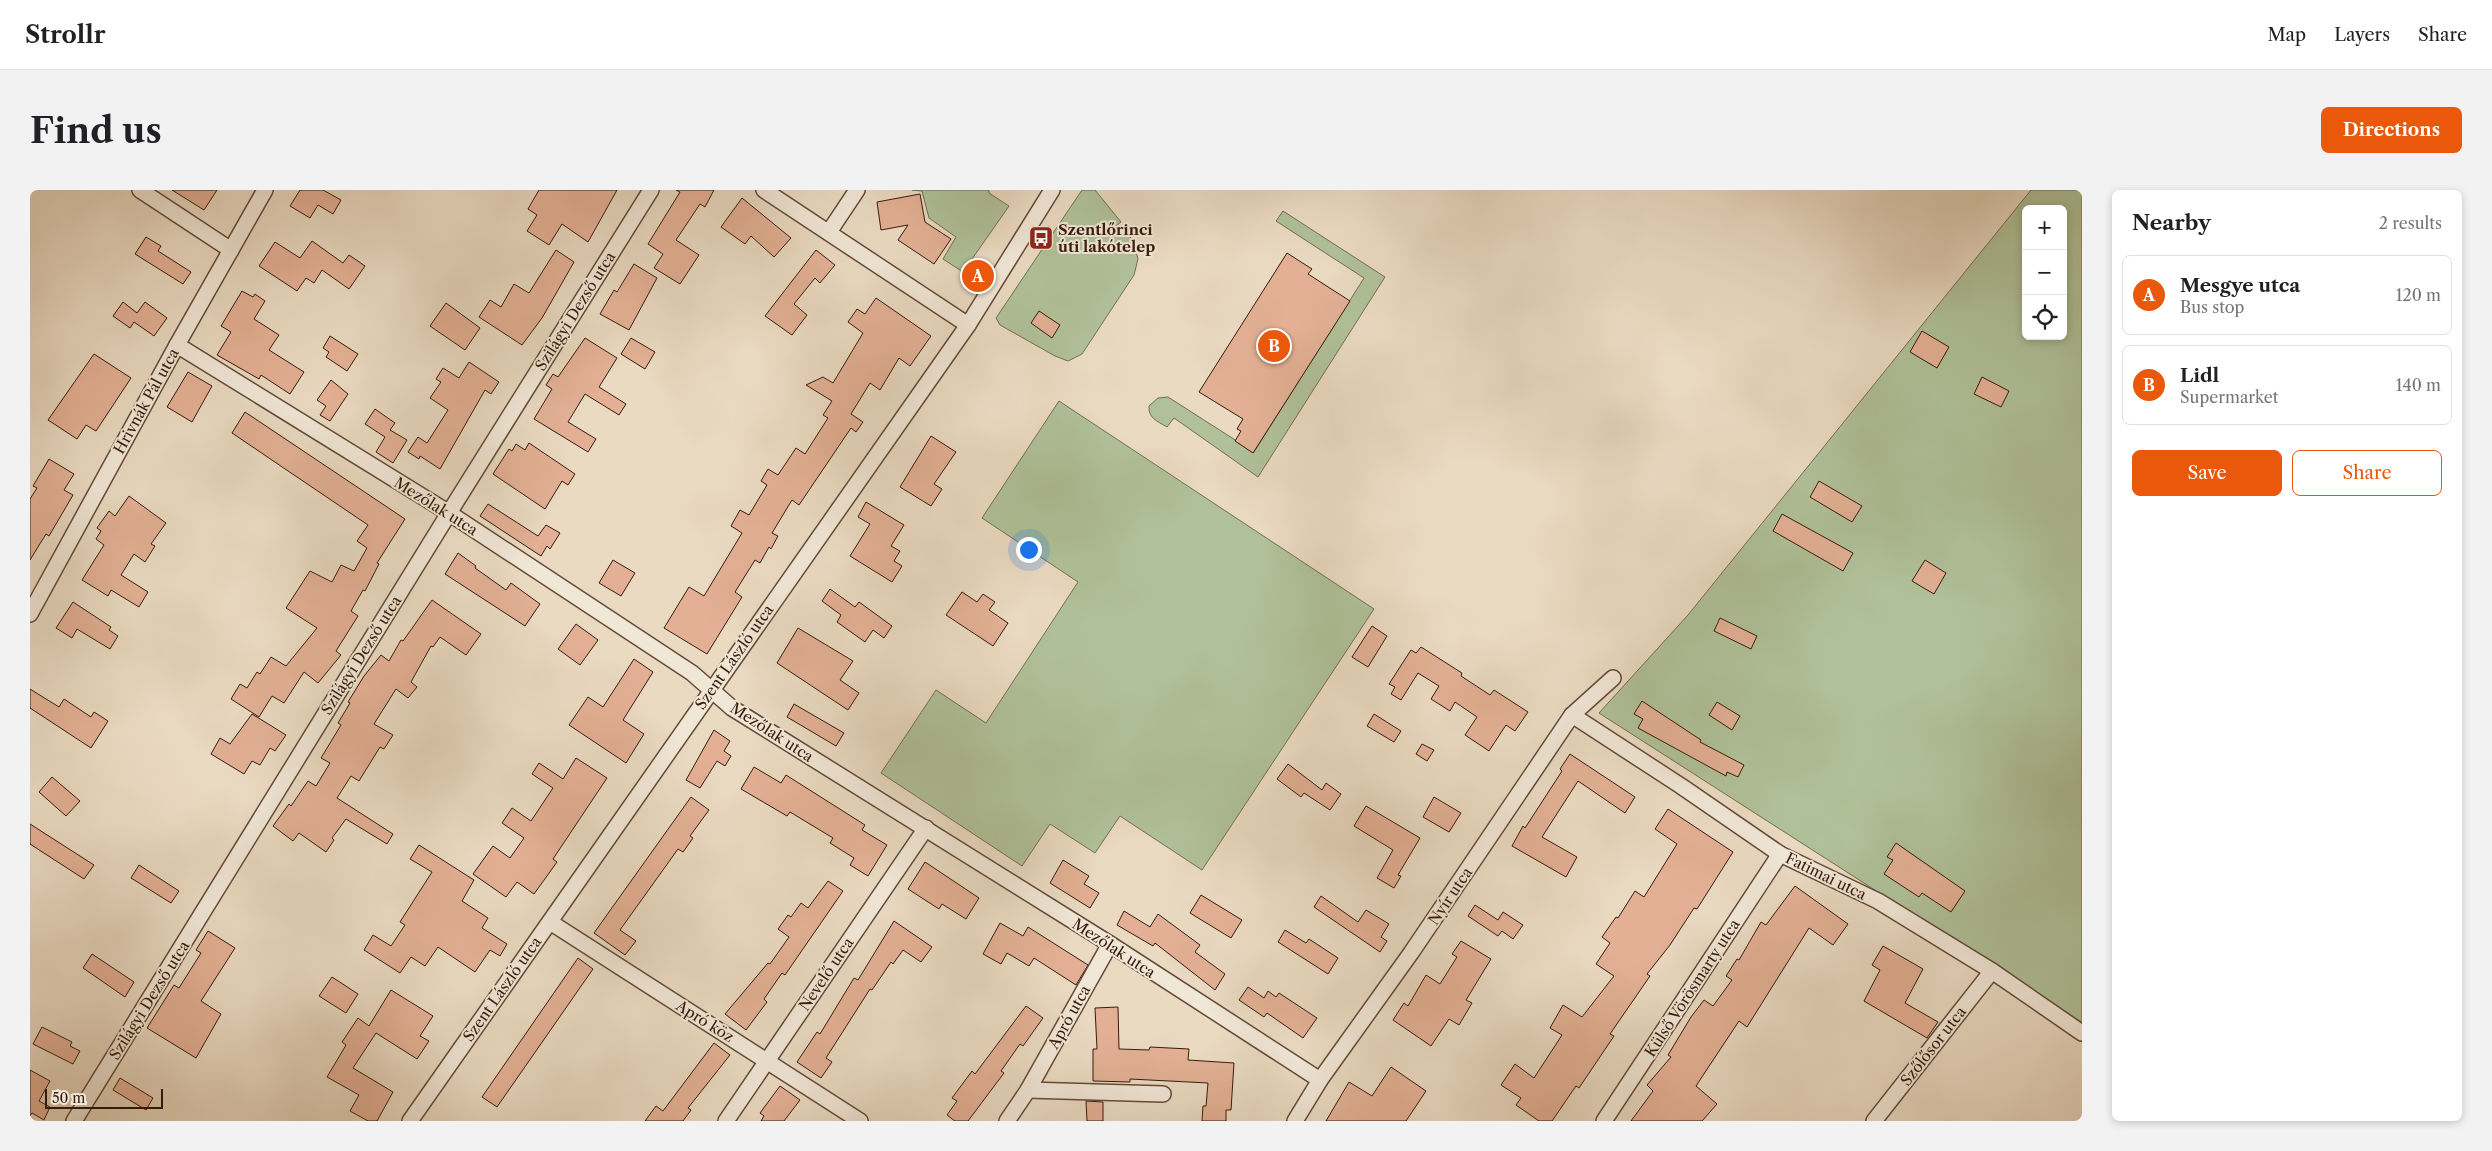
<!DOCTYPE html>
<meta charset="utf-8">
<style>
:root{--surface:#fff;--page:#f2f2f2;--text:#202124;--muted:#757577;--line:#e0e0e0;--accent:#ea580c}
body{margin:0;font-family:"Libre Caslon Text",serif;background:var(--page);color:var(--text)}
.controls{position:absolute;right:15px;top:15px;display:grid;overflow:hidden;border-radius:8px;box-shadow:0 2px 8px #0003}
.controls button{width:45px;height:45px;display:grid;place-items:center;padding:0;border:0;border-bottom:1px solid var(--line);background:var(--surface);color:var(--text);font:25px sans-serif}
.scale{position:absolute;left:15px;bottom:12px;width:118px;box-sizing:border-box;padding-left:5px;border:2px solid #371b0a;border-top:0;font-size:14px;line-height:18px;white-space:nowrap;color:#371b0a;-webkit-text-stroke:4px #f1e7d7;paint-order:stroke}
.you{position:absolute;left:998px;top:359px;width:18px;height:18px;margin:-12px;border:4px solid #fff;border-radius:50%;background:#1a73e8;box-shadow:0 0 0 8px #1a73e833}
.badge{display:grid;place-items:center;width:32px;height:32px;border-radius:50%;background:var(--accent);color:#fff;font-size:16px;font-weight:700}
.pin{position:absolute;translate:-50% -50%;border:2px solid #fff;box-shadow:0 1px 5px #0006}
.list{margin:0;padding:0;list-style:none}
h2{display:flex;justify-content:space-between;align-items:center;height:65px;margin:0;padding:0 20px;font-size:21px}
h2 small{font-size:16px;font-weight:400;color:var(--muted)}
.list li{display:grid;grid-template-columns:32px 1fr auto;gap:15px;align-items:center;box-sizing:border-box;height:80px;margin:0 10px 10px;padding:0 10px;border:1px solid var(--line);border-radius:8px}
.list b{display:block;font-size:19px;white-space:nowrap}
.list p{margin:0;font-size:16px;white-space:nowrap;color:var(--muted)}
.list em{font-size:16px;font-style:normal;color:var(--muted)}
.actions{display:flex;gap:10px;padding:15px 20px}
.actions a{flex:1;padding:11px 0;border:1px solid var(--accent);border-radius:8px;text-align:center;font-size:18px;color:var(--accent)}
.actions .main{background:var(--accent);color:#fff}
.icon{flex:none;width:28px;height:28px;fill:none;stroke:currentColor;stroke-width:2;stroke-linecap:round;stroke-linejoin:round}
.map{position:relative;flex:none;width:2052px;height:931px;overflow:hidden;border-radius:8px}
header{display:flex;align-items:center;gap:30px;box-sizing:border-box;height:70px;padding:0 25px;background:var(--surface);border-bottom:1px solid var(--line)}
header strong{font-size:24px}
nav{display:flex;gap:28px;margin-inline-start:auto;font-size:18px}
.intro{display:flex;align-items:center;justify-content:space-between;box-sizing:border-box;height:120px;padding:0 30px}
h1{margin:0;font-size:35px}
.button{padding:12px 22px;border-radius:8px;background:var(--accent);color:#fff;font-size:18px;font-weight:700}
main{display:flex;gap:30px;padding:0 30px}
aside{flex:1;background:var(--surface);border-radius:8px;box-shadow:0 2px 8px #0003}
.map>svg:first-child{display:block}
.green{fill:#b0c199;stroke:#746e52;fill-rule:evenodd}
.building{fill:#e3b095;stroke:#371b0a}
.lines{fill:none;stroke-linecap:round;stroke-linejoin:round}
.minor-casing{stroke:#644b38;stroke-width:18}
.minor{stroke:#f1e7d7;stroke-width:15}
.labels{text-anchor:middle;dominant-baseline:central;stroke-width:4;stroke-linejoin:round;paint-order:stroke}
.poi-label{font-size:15px;font-weight:bold;fill:#371b0a;stroke:#f1e7d7;text-anchor:start}
.street-label{font-size:15px;fill:#371b0a;stroke:#f1e7d7}
</style>
<header>
<strong>Strollr</strong>
<nav><a>Map</a><a>Layers</a><a>Share</a></nav>
</header>
<div class="intro"><h1>Find us</h1><a class="button">Directions</a></div>
<main>
<div class="map">
<svg width="2052" height="931" viewBox="0 0 2052 931">
<rect width="100%" height="100%" fill="#eadac2"/>
<filter id="stains"><feTurbulence type="fractalNoise" baseFrequency=".004" numOctaves="4"/><feColorMatrix values="0 0 0 0 .2 0 0 0 0 .09 0 0 0 0 .02 0 0 0 .5 -.17"/></filter>
<radialGradient id="worn" r=".72"><stop offset=".6" stop-color="#630" stop-opacity="0"/><stop offset="1" stop-color="#630" stop-opacity=".3"/></radialGradient>
<g class="green">
<polygon points="882,0 959,0 959,3 979,16 933,82 913,69 926,47 899,28 892,1"/>
<polygon points="1052,0 1065,0 1091,32 1086,36 1094,47 1098,44 1103,51 1108,69 1104,85 1052,164 1038,171 1025,166 970,135 966,128"/>
<path d="M 2001,0 L 2052,0 L 2052,833 L 1569,523 L 1658,425 ZM 1996,19 L 2033,19 L 2033,146 L 1996,146 Z"/>
<path d="M 1253,21 L 1355,87 L 1228,287 L 1144,228 L 1137,237 C 1127,231 1118,228 1119,216 L 1128,208 L 1138,207 L 1224,262 L 1334,88 L 1246,31 Z"/>
<polygon points="1029,211 1344,419 1172,680 1090,626 1065,663 1020,634 992,676 851,583 906,500 956,533 1048,392 952,328"/>
</g>
<g class="building">
<polygon points="142,0 187,0 174,20"/>
<polygon points="270,0 293,0 311,10 303,24 288,15 280,28 260,16"/>
<polygon points="509,0 587,0 558,52 532,34 519,55 497,41 507,25 498,19"/>
<polygon points="646,0 684,0 675,17 670,14 646,50 669,65 650,94 624,78 633,64 618,54 650,2"/>
<polygon points="890,4 895,32 921,49 904,74 868,50 878,35 851,40 847,12"/>
<polygon points="712,8 761,48 744,67 721,46 715,54 691,37"/>
<polygon points="116,47 131,56 128,61 161,82 153,94 105,64"/>
<polygon points="282,51 313,73 319,65 335,76 319,99 292,80 284,93 276,88 267,101 229,76 245,52 270,68"/>
<polygon points="526,60 544,72 512,128 492,155 449,127 460,110 471,117 484,94 499,103"/>
<polygon points="786,60 805,75 790,93 785,88 764,114 777,125 762,145 735,126"/>
<polygon points="1257,63 1282,79 1278,84 1320,111 1223,263 1205,251 1211,241 1207,239 1213,229 1169,202"/>
<polygon points="604,74 627,88 599,140 570,124 584,100 587,102"/>
<polygon points="212,101 223,107 225,104 235,111 224,129 249,145 239,160 274,182 260,204 231,185 229,189 187,165 201,142 191,136"/>
<polygon points="846,108 901,146 880,176 869,168 850,200 840,193 821,224 833,232 826,242 821,238 769,315 762,310 742,343 748,346 741,359 739,357 730,373 725,370 705,402 712,407 677,464 634,438 659,397 674,406 712,343 701,336 710,320 719,325 737,295 731,291 738,279 748,285 766,258 775,264 798,228 793,225 802,211 776,195 793,187 803,193 833,143 818,132 827,119 835,124"/>
<polygon points="93,112 107,123 115,112 137,128 124,146 104,132 100,138 83,126"/>
<polygon points="416,113 450,138 435,160 400,136"/>
<polygon points="1009,121 1030,135 1022,148 1001,133"/>
<polygon points="1892,141 1919,157 1907,178 1880,162"/>
<polygon points="300,146 328,164 317,181 296,167 299,162 293,158"/>
<polygon points="555,148 587,168 569,197 596,214 589,225 555,204 538,232 566,249 558,262 504,229 522,199 516,195 523,184 528,187"/>
<polygon points="601,148 625,162 615,179 591,164"/>
<polygon points="64,164 101,188 66,241 56,235 47,249 18,230"/>
<polygon points="439,172 469,192 461,204 455,200 410,279 390,266 389,269 378,262 388,247 397,253 418,220 400,208 411,192 406,189 413,178 429,188"/>
<polygon points="158,182 182,196 162,232 137,217"/>
<polygon points="1952,187 1979,201 1971,217 1944,204"/>
<polygon points="301,190 318,204 300,231 290,225 296,216 287,210"/>
<polygon points="345,219 365,233 360,240 377,250 363,273 346,262 355,247 335,234"/>
<polygon points="215,222 375,329 347,373 349,374 335,401 333,400 321,421 328,426 306,461 311,465 288,493 274,482 254,513 242,506 229,527 201,509 210,494 217,498 227,482 230,484 241,467 256,476 287,438 256,418 280,381 302,392 311,375 324,381 337,358 327,351 338,335 202,243"/>
<polygon points="901,246 926,262 904,294 912,299 901,316 870,297"/>
<polygon points="499,253 545,284 538,295 532,291 515,319 463,284 479,259 482,261 486,254 495,260"/>
<polygon points="19,269 44,284 34,300 43,305 19,346 16,344 0,370 0,309 7,298 3,296"/>
<polygon points="1789,291 1832,316 1822,332 1780,307"/>
<polygon points="99,306 136,333 121,354 125,356 115,372 104,364 91,385 118,402 109,417 81,400 78,406 52,390 74,355 66,349 71,341 67,338 79,321 85,326"/>
<polygon points="836,312 874,335 861,356 870,361 864,371 872,376 862,392 820,366 840,334 828,327"/>
<polygon points="458,314 508,346 516,335 530,343 520,359 517,356 511,366 450,326"/>
<polygon points="1752,324 1823,363 1813,381 1743,341"/>
<polygon points="428,363 446,376 445,378 476,400 481,393 510,414 495,436 415,384"/>
<polygon points="583,370 605,383 591,406 569,393"/>
<polygon points="1895,370 1916,383 1904,404 1882,391"/>
<polygon points="800,399 825,417 829,412 862,436 854,448 843,440 835,452 807,432 811,425 792,411"/>
<polygon points="932,402 947,412 953,404 965,412 959,420 978,433 963,456 916,425"/>
<polygon points="402,410 451,444 436,465 410,447 403,457 401,456 381,492 387,497 378,508 366,499 344,534 363,545 354,559 350,557 329,591 321,586 307,608 363,644 357,654 316,629 302,648 304,650 296,662 269,643 263,651 243,636 259,614 261,616 278,591 286,596 300,573 291,568 311,535 308,533 320,513 318,512 334,486 351,465 359,471 371,450 373,451"/>
<polygon points="43,412 81,437 79,440 88,446 80,459 47,439 42,448 26,438"/>
<polygon points="1690,428 1727,446 1721,459 1684,441"/>
<polygon points="546,434 568,450 550,475 528,459"/>
<polygon points="1342,436 1357,446 1338,477 1322,467"/>
<polygon points="768,438 823,471 810,490 829,503 818,520 747,473"/>
<polygon points="1391,457 1432,483 1431,486 1460,505 1464,500 1498,522 1485,541 1476,535 1459,561 1435,545 1447,527 1425,512 1420,521 1401,509 1409,496 1388,483 1371,510 1361,504 1365,497 1359,494 1381,460 1386,463"/>
<polygon points="604,469 623,482 593,530 614,544 596,573 539,535 558,507 573,517"/>
<polygon points="0,499 29,517 34,509 61,527 64,522 78,531 61,558 0,518"/>
<polygon points="1612,511 1671,550 1670,552 1714,575 1708,587 1697,582 1696,586 1608,538 1613,529 1604,524"/>
<polygon points="1687,512 1710,526 1702,540 1679,525"/>
<polygon points="764,514 814,543 806,556 757,527"/>
<polygon points="222,524 256,545 245,561 240,558 230,575 222,571 214,584 181,564 190,548 200,554"/>
<polygon points="1344,524 1371,541 1364,552 1337,536"/>
<polygon points="684,540 700,551 694,561 701,566 695,576 687,571 670,598 656,590"/>
<polygon points="1392,554 1404,560 1397,571 1386,564"/>
<polygon points="1540,564 1605,607 1595,623 1548,591 1512,647 1547,667 1536,687 1482,656 1493,636 1495,638 1532,581 1530,579"/>
<polygon points="546,568 577,588 523,669 527,672 504,704 487,692 476,707 443,684 463,656 480,668 494,648 472,633 482,618 501,631 523,598 502,584 509,573 533,589"/>
<polygon points="1258,574 1292,600 1296,593 1311,604 1300,620 1274,603 1271,607 1247,589"/>
<polygon points="724,577 751,593 756,585 835,635 832,640 857,655 838,686 820,675 824,668 800,653 803,648 760,622 757,626 711,599"/>
<polygon points="22,587 50,611 36,626 9,602"/>
<polygon points="661,607 679,620 660,646 663,648 653,662 648,659 590,740 606,751 595,765 564,743"/>
<polygon points="1404,607 1431,623 1419,642 1393,627"/>
<polygon points="1336,616 1390,648 1368,685 1371,686 1364,698 1347,688 1363,660 1324,636"/>
<polygon points="1638,619 1703,662 1667,719 1664,718 1640,755 1617,784 1620,786 1580,844 1584,846 1549,898 1546,896 1522,931 1509,931 1486,915 1491,908 1471,895 1485,874 1504,888 1532,845 1520,838 1533,815 1552,827 1584,786 1566,774 1580,753 1572,747 1586,727 1588,728 1605,701 1614,707 1647,654 1625,639"/>
<polygon points="0,634 64,675 54,689 0,654"/>
<polygon points="1866,653 1935,701 1921,722 1892,703 1889,707 1854,684 1863,670 1857,667"/>
<polygon points="389,655 444,690 432,711 458,728 452,738 477,754 470,766 460,760 445,782 408,757 395,776 381,767 370,783 334,760 343,745 361,756 375,735 370,732 402,682 380,669"/>
<polygon points="1033,670 1059,686 1054,694 1069,703 1060,718 1020,693"/>
<polygon points="895,672 949,708 936,729 912,714 909,719 878,699"/>
<polygon points="109,675 149,701 141,713 101,688"/>
<polygon points="798,691 813,701 755,785 752,783 734,809 737,812 716,840 695,824 738,773 740,774 759,747 748,739 758,725 761,727 771,713 778,718"/>
<polygon points="1765,696 1818,734 1803,755 1779,738 1717,837 1709,831 1666,896 1687,914 1672,931 1601,931 1623,901 1617,895 1641,867 1638,865 1661,827 1674,810 1683,816 1702,790 1696,786 1707,769 1709,770 1731,732 1736,735"/>
<polygon points="1171,705 1212,730 1201,748 1160,723"/>
<polygon points="1291,706 1328,732 1336,720 1359,734 1351,747 1357,751 1350,762 1284,717"/>
<polygon points="1445,715 1468,730 1473,722 1493,735 1483,749 1472,741 1468,746 1438,726"/>
<polygon points="1094,721 1120,737 1128,724 1170,755 1165,762 1195,784 1185,800 1125,753 1123,756 1087,735"/>
<polygon points="864,731 902,757 891,772 873,760 863,774 861,772 842,800 840,799 796,868 802,872 791,888 767,872 787,842 790,844 824,788 828,790"/>
<polygon points="970,733 993,746 998,737 1058,775 1046,795 1004,768 999,776 977,763 971,774 953,764"/>
<polygon points="1255,740 1276,753 1279,749 1308,768 1298,784 1248,752"/>
<polygon points="178,741 205,758 171,811 191,824 166,868 117,838 144,795 149,798 171,763 166,760"/>
<polygon points="1431,751 1461,769 1436,810 1442,813 1429,835 1419,829 1401,856 1363,830 1374,813 1378,816 1396,785 1410,794 1427,767 1422,764"/>
<polygon points="1853,756 1893,779 1875,813 1908,832 1897,848 1834,811 1850,780 1842,775"/>
<polygon points="62,764 104,792 95,807 53,778"/>
<polygon points="548,768 563,779 467,917 452,907"/>
<polygon points="302,787 328,804 316,823 289,806"/>
<polygon points="1218,797 1234,808 1238,801 1246,807 1249,803 1287,828 1273,848 1237,823 1234,827 1209,810"/>
<polygon points="361,800 403,826 390,846 399,851 387,869 346,843 323,878 363,902 347,931 338,931 320,921 329,905 297,887 316,855 312,852 328,828 339,836"/>
<polygon points="996,816 1013,828 993,856 990,854 971,881 974,883 938,931 925,931 917,925 927,911 922,908 942,881 945,884"/>
<polygon points="1088,817 1089,859 1119,860 1120,857 1159,859 1158,870 1204,873 1201,920 1196,920 1196,931 1172,931 1173,916 1176,916 1178,893 1100,889 1100,892 1063,891 1063,859 1067,859 1065,818"/>
<polygon points="12,837 42,852 40,856 50,861 43,874 3,854"/>
<polygon points="684,853 700,865 658,918 661,920 653,931 615,931 626,916 633,921"/>
<polygon points="1361,877 1396,901 1376,931 1296,931 1319,892 1342,906"/>
<polygon points="0,880 20,891 9,911 20,917 14,930 2,923 0,926"/>
<polygon points="90,888 123,908 116,920 83,900"/>
<polygon points="750,896 770,910 754,931 731,931 734,926 730,923"/>
<polygon points="1056,911 1073,912 1073,931 1057,931"/>
</g>
<g class="lines">
<defs>
<g id="minor">
<polyline points="110,0 201,60"/>
<polyline points="734,0 938,135"/>
<polyline points="799,42 827,0"/>
<polyline points="147,155 419,323 662,483 702,518 1080,754 1290,890"/>
<polyline points="0,424 147,155 235,0"/>
<polyline points="1542,525 1651,596 1750,664 1848,711 1962,781 2052,843"/>
<polyline points="520,732 830,931"/>
<polyline points="998,900 1133,904"/>
<polyline points="44,931 419,323 621,0"/>
<polyline points="380,931 938,135 1022,0"/>
<polyline points="696,931 896,638"/>
<polyline points="977,931 998,900 1080,754"/>
<polyline points="1265,931 1290,890 1381,763 1542,525 1583,488"/>
<polyline points="1574,931 1750,664"/>
<polyline points="1844,931 1962,781"/>
</g>
</defs>
<use href="#minor" class="minor-casing"/>
<use href="#minor" class="minor"/>
</g>
<defs>
<symbol id="bus-square" viewBox="-11 -11 22 22"><rect x="-9" y="-9" width="18" height="18" rx="4" fill="#8f2418" stroke="#f1e7d7"/><path d="M-5-6H5V4H4V6H2V4H-2V6H-4V4H-5ZM-3.5-4V0h7V-4ZM-3.5 1.2v1.5H-2V1.2ZM2 1.2v1.5H3.5V1.2Z" fill="#fff"/></symbol>
</defs>
<g fill-rule="evenodd">
<use href="#bus-square" x="997" y="34" width="28" height="28"/>
</g>
<g class="labels">
<g class="poi-label">
<text x="1028" y="39">Szentlőrinci<tspan x="1028" dy="17">úti lakótelep</tspan></text>
</g>
<g class="street-label">
<text transform="translate(545 121) rotate(-58)">Szilágyi Dezső utca</text>
<text transform="translate(116 211) rotate(-61)">Hrivnák Pál utca</text>
<text transform="translate(406 316) rotate(32)">Mezőlak utca</text>
<text transform="translate(331 465) rotate(-58)">Szilágyi Dezső utca</text>
<text transform="translate(704 467) rotate(-55)">Szent László utca</text>
<text transform="translate(742 542) rotate(33)">Mezőlak utca</text>
<text transform="translate(1796 686) rotate(26)">Fatimai utca</text>
<text transform="translate(1420 706) rotate(-56)">Nyír utca</text>
<text transform="translate(1084 758) rotate(33)">Mezőlak utca</text>
<text transform="translate(796 784) rotate(-56)">Nevelő utca</text>
<text transform="translate(1662 798) rotate(-57)">Külső Vörösmarty utca</text>
<text transform="translate(472 799) rotate(-55)">Szent László utca</text>
<text transform="translate(119 810) rotate(-58)">Szilágyi Dezső utca</text>
<text transform="translate(1039 827) rotate(-61)">Apró utca</text>
<text transform="translate(675 831) rotate(32)">Apró köz</text>
<text transform="translate(1903 856) rotate(-52)">Szőlősor utca</text>
</g>
</g>
<rect width="100%" height="100%" filter="url(#stains)"/>
<rect width="100%" height="100%" fill="url(#worn)"/>
</svg>
<div class="controls">
<button>+</button>
<button>−</button>
<button><svg class="icon" aria-label="locate" viewBox="0 0 24 24"><circle cx="12" cy="12" r="6"/><path d="M12 2v4M12 18v4M2 12h4M18 12h4"/></svg></button>
</div>
<div class="scale">50 m</div>
<div class="you"></div>
<div class="pin badge" style="left:948px;top:86px">A</div>
<div class="pin badge" style="left:1244px;top:156px">B</div>
</div>
<aside>
<h2>Nearby<small>2 results</small></h2>
<ul class="list">
<li><span class="badge">A</span><div><b>Mesgye utca</b><p>Bus stop</p></div><em>120 m</em></li>
<li><span class="badge">B</span><div><b>Lidl</b><p>Supermarket</p></div><em>140 m</em></li>
</ul>
<div class="actions"><a class="main">Save</a><a>Share</a></div>
</aside>
</main>
